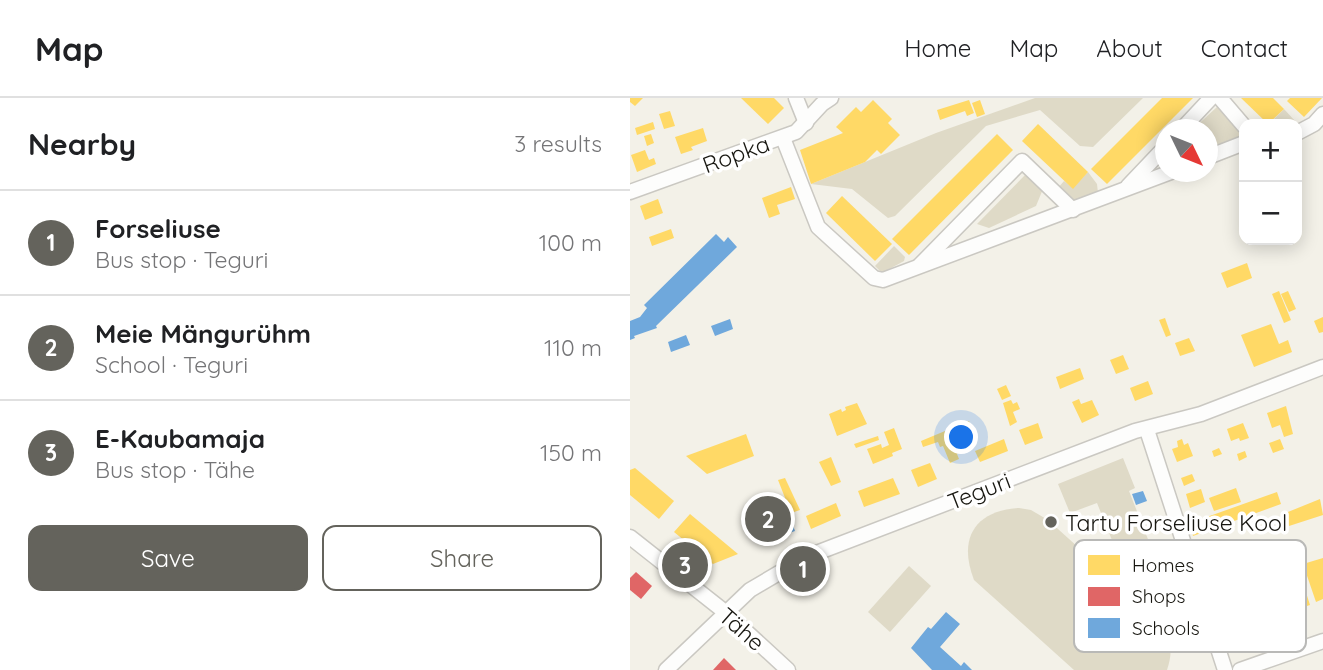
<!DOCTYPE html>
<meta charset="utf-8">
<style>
:root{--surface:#fff;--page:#f2f2f2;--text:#202124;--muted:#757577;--line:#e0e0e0;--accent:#64635c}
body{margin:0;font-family:Quicksand,sans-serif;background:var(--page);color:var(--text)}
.controls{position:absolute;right:21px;top:21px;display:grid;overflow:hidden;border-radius:14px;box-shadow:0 4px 18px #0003}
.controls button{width:63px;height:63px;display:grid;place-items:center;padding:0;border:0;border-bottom:2px solid var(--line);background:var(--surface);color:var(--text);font:35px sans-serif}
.compass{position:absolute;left:525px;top:21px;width:63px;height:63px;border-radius:50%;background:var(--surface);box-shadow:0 4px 18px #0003;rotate:133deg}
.you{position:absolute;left:332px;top:340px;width:24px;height:24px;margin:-18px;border:5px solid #fff;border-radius:50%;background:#1a73e8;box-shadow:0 0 0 10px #1a73e833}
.badge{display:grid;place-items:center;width:46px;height:46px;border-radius:50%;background:var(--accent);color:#fff;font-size:23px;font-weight:700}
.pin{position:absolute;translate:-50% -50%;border:4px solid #fff;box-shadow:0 2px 7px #0006}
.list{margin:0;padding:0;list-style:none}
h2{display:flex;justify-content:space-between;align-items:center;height:91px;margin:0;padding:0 28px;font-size:30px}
h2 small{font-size:23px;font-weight:400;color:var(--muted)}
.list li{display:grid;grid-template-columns:46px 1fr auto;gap:21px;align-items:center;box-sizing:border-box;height:105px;padding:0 28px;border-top:2px solid var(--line)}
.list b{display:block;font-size:26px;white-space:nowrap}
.list p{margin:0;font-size:23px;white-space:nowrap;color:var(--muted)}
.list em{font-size:23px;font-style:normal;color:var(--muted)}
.actions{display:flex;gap:14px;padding:21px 28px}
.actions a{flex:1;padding:16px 0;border:2px solid var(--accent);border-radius:14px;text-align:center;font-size:24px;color:var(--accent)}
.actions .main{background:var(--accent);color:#fff}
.map{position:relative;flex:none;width:693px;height:572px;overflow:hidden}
header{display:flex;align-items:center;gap:42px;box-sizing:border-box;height:98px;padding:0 35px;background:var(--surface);border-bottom:2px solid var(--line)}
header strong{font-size:33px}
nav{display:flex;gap:38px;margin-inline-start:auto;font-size:24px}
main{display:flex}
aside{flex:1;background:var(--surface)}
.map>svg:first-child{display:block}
.green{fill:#dfdac7}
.homes{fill:#ffd966}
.shops{fill:#e06666}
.schools{fill:#6fa8dc}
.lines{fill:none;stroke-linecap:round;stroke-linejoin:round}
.minor-casing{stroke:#cac8c2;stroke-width:17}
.minor{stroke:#fdfdfc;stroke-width:14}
.poi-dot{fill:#64635c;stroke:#fff;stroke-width:2.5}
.labels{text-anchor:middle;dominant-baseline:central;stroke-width:7;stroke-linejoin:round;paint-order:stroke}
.street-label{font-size:23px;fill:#171610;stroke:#fff}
.poi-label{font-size:23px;fill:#171610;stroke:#fff;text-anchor:start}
.key{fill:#fff;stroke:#b9b9b7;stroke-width:2}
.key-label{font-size:19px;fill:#171610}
</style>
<header>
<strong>Map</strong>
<nav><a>Home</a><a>Map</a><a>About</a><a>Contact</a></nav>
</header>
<main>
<aside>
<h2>Nearby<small>3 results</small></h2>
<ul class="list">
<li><span class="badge">1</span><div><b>Forseliuse</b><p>Bus stop · Teguri</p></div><em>100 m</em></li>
<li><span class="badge">2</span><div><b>Meie Mängurühm</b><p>School · Teguri</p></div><em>110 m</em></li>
<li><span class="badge">3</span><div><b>E-Kaubamaja</b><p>Bus stop · Tähe</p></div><em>150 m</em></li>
</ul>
<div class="actions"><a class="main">Save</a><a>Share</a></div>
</aside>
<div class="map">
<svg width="693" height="572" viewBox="0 0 693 572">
<rect width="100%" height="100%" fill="#f3f1e8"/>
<g class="green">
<polygon points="405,0 513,0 463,49 450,48 410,12 356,28 265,118 258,120 253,116 222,91 181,86 306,35"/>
<polygon points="587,9 590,9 613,32 608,39 578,50 578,32 562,32"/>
<polygon points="654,11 665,23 664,26 639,26"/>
<polygon points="458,74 467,86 468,95 444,105 428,90 434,83 443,90"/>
<polygon points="397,75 413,91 406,108 359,130 347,126"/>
<polygon points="264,148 275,159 274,163 252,175 245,168"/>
<polygon points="493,360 505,390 499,393 523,454 492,467 467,405 440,415 428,386"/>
<path d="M 389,410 L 401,412 L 418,422 L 531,524 C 542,539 543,554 537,572 L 444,572 L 344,482 C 328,441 344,413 389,410 Z"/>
<polygon points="279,468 301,488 260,534 238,514"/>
</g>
<g class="homes">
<polygon points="0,0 13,0 5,8 0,4"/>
<polygon points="111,0 144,0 154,10 138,26"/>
<polygon points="532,0 563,0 477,86 461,71"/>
<polygon points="611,0 643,0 654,11 638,26"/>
<polygon points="660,0 692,0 674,19 657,3"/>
<polygon points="243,2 262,21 258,25 270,37 251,56 247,52 235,64 181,86 170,52 213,35 206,29 226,9 231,14"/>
<polygon points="339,2 344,15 337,18 335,13 310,22 307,12"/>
<polygon points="350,2 355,16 347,19 342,5"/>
<polygon points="40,13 45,28 34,31 29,16"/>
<polygon points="23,24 25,31 7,37 5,30"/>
<polygon points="408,26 458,74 443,91 392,43"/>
<polygon points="73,30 77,43 61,49 63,52 51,56 45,39"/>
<polygon points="21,36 24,45 17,48 14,38"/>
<polygon points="367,36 383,52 279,157 262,141"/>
<polygon points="15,52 19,62 24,60 26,66 7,74 1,57"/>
<polygon points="161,89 165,101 147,107 150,116 139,120 132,100"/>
<polygon points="212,98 262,146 245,163 196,115"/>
<polygon points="28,101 33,115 15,122 10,108"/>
<polygon points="41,131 44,140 22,148 19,139"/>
<polygon points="617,165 622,180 597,190 591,175"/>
<polygon points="649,193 661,222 654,225 642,196"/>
<polygon points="658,193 666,211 659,214 651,196"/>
<polygon points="693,219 693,234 689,235 684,223"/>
<polygon points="535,220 541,237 536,239 529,222"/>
<polygon points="641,226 649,246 658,242 662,254 624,269 611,237"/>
<polygon points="559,240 565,253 550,258 545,245"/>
<polygon points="493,257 499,271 486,276 480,262"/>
<polygon points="450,270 454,281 430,291 426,279"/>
<polygon points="518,283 523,296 505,303 500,290"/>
<polygon points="376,287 381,298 372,302 367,291"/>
<polygon points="449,301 451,306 462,302 469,317 452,325 442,304"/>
<polygon points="381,302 383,306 387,304 390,311 383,314 387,324 380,328 373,305"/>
<polygon points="227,305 237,326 207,338 199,316 211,311 212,314 216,312 215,309"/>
<polygon points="656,308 663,336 654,339 650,327 642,330 637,315"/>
<polygon points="339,323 342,330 327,336 334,353 327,356 329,361 320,365 313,348 310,349 308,344 293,349 291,343"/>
<polygon points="408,325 413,340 395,347 389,332"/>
<polygon points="613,325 619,340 610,343 609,340 601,343 597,331"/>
<polygon points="264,330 272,351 262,355 263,358 243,366 237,351 251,346 252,350 259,347 254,334"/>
<polygon points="116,336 124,358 77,376 56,358"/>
<polygon points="248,338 249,342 226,350 224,346"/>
<polygon points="374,341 378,353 350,364 345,353"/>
<polygon points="552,341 554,347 558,345 563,358 547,364 542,351 548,349 547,343"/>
<polygon points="650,341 654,351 643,355 639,345"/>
<polygon points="589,350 592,356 584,359 582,353"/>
<polygon points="615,353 617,359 609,363 607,356"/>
<polygon points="201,359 211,384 201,388 189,364"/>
<polygon points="300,365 307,381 288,389 281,372"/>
<polygon points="5,370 44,403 29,421 0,397 0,372"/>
<polygon points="562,376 565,383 554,388 551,380"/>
<polygon points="155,380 170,412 161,415 148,382"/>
<polygon points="263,380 270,396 234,409 228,393"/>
<polygon points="606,390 611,404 584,413 579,400"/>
<polygon points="571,391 575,404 560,410 556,396"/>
<polygon points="647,394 651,406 563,438 560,425"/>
<polygon points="690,401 693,417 659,428 653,416"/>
<polygon points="206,405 211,418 181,431 176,418"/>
<polygon points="60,416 108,456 83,466 44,434"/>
<polygon points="693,460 693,501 686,504 673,466"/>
<polygon points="672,482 680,507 655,515 661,532 648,537 633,495"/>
</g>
<g class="shops">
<polygon points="6,474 22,488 11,501 0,492 0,480"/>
<polygon points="94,560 106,572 83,572"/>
</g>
<g class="schools">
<polygon points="86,136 94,144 98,139 107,149 26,228 27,230 4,238 5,240 0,242 0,223 10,219 17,210 14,207"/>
<polygon points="100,221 103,231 85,238 81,228"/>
<polygon points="56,237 60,247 41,254 38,244"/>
<polygon points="513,393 517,403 506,407 502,396"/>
<polygon points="160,420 165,433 159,435 154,423"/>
<polygon points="151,425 157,439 141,447 134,432"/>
<polygon points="316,514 330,526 310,549 331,568 334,564 342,572 302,572 281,550 298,529 301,531"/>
</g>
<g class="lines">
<defs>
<g id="minor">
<polyline points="166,0 176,25"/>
<polyline points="590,0 614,28"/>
<polyline points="551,32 581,0"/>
<polyline points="667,35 684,26 693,16"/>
<polyline points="153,40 188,129 244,180 253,182 541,74"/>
<polyline points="578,59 614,45"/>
<polyline points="498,88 536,48"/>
<polyline points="0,94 166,34 192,6 201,0"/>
<polyline points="290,167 392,63 443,112"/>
<polyline points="517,332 595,572"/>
<polyline points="0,439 95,514 158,572"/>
<polyline points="36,572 120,492 176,459 505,333 571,316 693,269"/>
<polyline points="610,572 693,543"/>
</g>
</defs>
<use href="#minor" class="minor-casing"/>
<use href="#minor" class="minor"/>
</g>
<circle class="poi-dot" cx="421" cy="424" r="7"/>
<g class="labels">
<g class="street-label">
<text transform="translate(106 56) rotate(-20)">Ropka</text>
<text transform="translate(349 393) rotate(-21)">Teguri</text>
<text transform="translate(112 531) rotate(41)">Tähe</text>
</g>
<g class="poi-label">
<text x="435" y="424">Tartu Forseliuse Kool</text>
</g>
</g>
<rect x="444" y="442" width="232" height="112" rx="10" class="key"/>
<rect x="458" y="457" width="32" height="20" fill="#ffd966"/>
<rect x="458" y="489" width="32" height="19" fill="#e06666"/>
<rect x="458" y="520" width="32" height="20" fill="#6fa8dc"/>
<g class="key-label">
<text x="502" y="474">Homes</text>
<text x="502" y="505">Shops</text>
<text x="502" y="537">Schools</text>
</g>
</svg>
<div class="controls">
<button>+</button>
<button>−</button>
</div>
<svg class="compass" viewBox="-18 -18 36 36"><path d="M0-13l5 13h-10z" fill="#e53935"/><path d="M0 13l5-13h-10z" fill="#757577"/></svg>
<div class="you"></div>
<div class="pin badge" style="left:173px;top:471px">1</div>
<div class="pin badge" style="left:138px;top:421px">2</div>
<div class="pin badge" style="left:55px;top:467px">3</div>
</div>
</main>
